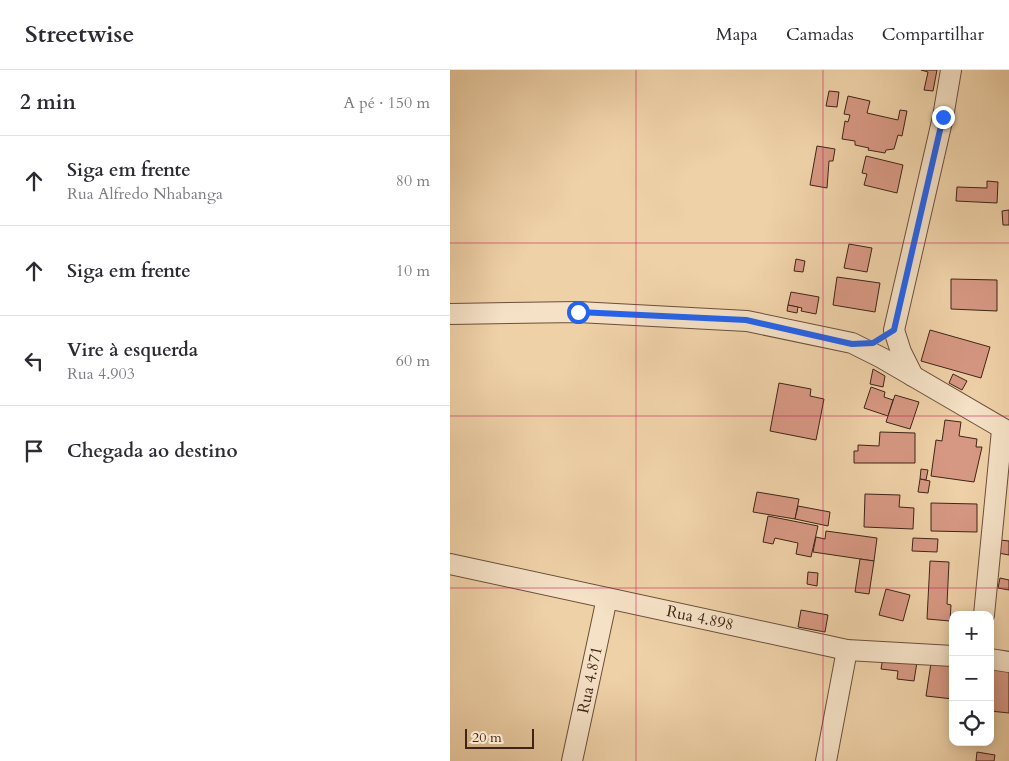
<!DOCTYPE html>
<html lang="pt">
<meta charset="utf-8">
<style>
:root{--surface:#fff;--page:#f7f7f7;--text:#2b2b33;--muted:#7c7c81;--line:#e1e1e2}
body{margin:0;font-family:Cardo,serif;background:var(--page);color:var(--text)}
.controls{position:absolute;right:15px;bottom:15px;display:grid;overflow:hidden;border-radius:10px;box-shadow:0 2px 12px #0003}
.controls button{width:45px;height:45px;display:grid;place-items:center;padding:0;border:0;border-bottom:1px solid var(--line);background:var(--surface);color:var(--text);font:25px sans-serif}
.scale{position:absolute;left:15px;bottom:12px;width:69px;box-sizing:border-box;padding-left:5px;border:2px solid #3f2416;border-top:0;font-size:14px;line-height:18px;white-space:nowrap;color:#3f2416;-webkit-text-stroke:4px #f5e1c6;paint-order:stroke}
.stop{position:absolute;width:15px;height:15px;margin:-11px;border:4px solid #2563eb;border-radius:50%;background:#fff}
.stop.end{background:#2563eb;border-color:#fff;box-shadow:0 1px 5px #0008}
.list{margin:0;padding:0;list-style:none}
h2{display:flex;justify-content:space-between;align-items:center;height:65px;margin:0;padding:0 20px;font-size:21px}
h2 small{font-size:16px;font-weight:400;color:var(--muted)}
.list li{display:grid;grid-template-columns:32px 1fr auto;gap:15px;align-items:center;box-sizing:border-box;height:90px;padding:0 20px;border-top:1px solid var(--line)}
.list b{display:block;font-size:19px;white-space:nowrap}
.list p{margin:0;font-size:16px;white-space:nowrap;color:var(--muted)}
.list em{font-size:16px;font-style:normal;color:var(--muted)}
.icon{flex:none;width:28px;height:28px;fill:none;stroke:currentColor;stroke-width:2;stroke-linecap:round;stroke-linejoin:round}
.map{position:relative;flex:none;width:559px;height:691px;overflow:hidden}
header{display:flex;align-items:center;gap:30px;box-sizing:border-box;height:70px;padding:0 25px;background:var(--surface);border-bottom:1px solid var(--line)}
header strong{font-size:24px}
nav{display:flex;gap:28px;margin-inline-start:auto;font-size:18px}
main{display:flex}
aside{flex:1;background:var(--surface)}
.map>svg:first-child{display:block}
.building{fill:#d79883;stroke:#3f2416}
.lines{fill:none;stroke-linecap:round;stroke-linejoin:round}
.street-casing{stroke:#6b4f3a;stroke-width:22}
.street{stroke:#f5e1c6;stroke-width:20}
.route{stroke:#2563eb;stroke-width:6}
.grid{fill:none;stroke:#c2185b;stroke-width:1;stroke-opacity:0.55}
.labels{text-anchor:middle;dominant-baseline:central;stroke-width:4;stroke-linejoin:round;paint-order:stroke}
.street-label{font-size:16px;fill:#3f2416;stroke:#f5e1c6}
</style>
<header>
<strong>Streetwise</strong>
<nav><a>Mapa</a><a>Camadas</a><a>Compartilhar</a></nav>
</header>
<main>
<aside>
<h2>2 min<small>A pé · 150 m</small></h2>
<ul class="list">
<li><svg class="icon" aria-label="ahead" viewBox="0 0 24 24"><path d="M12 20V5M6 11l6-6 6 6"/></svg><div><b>Siga em frente</b><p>Rua Alfredo Nhabanga</p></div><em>80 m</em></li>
<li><svg class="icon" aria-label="ahead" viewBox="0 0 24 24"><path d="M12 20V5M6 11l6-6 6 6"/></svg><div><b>Siga em frente</b></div><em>10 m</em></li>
<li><svg class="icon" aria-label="left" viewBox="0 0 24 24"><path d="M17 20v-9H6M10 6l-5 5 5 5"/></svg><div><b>Vire à esquerda</b><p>Rua 4.903</p></div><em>60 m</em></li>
<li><svg class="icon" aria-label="arrive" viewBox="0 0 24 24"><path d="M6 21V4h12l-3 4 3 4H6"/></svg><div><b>Chegada ao destino</b></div></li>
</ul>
</aside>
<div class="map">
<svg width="559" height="691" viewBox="0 0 559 691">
<rect width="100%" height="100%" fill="#efd1a8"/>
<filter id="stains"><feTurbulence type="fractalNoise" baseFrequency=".004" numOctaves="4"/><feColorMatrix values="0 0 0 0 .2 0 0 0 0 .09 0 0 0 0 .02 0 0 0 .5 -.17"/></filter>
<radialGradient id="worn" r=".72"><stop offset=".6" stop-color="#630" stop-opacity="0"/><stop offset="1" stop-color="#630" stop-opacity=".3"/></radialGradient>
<g class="building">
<polygon points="471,0 487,0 483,21 474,20 478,2"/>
<polygon points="379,21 389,22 387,37 376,36"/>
<polygon points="398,26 420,31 417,43 448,50 450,40 457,41 452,66 448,65 444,79 436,80 435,83 418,80 419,78 405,75 405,71 392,69 395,51 398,52 400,45 394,44"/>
<polygon points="367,76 385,79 383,91 379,91 377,118 360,115"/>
<polygon points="416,86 453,95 447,123 414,115 417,104 412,103"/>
<polygon points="537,111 548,112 547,133 506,131 507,117 537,118"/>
<polygon points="559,140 559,155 553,155 552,141"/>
<polygon points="399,174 422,178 417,202 394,198"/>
<polygon points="346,189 355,191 353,202 344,201"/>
<polygon points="387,207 430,213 425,242 383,235"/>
<polygon points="501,209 547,210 547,241 501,239"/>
<polygon points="341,222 369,227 366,244 351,241 352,238 338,235"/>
<polygon points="338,235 348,237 347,243 337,241"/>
<polygon points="480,260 540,277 531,308 471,291"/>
<polygon points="423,299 435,306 433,317 420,314"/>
<polygon points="503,304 517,311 512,320 499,313"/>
<polygon points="329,313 361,319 360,326 374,329 366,370 320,361"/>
<polygon points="421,317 435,322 434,327 443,330 438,346 414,338"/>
<polygon points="445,325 469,332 460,359 436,352"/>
<polygon points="495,350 511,352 509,366 527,369 526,377 532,377 524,412 481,406 486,370 492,371"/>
<polygon points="430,362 465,363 465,393 404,393 404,381 408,381 408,375 429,376"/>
<polygon points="471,399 478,400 476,410 470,409"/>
<polygon points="470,409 480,411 478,423 468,422"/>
<polygon points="307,422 349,429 345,449 303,442"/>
<polygon points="415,424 450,425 449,437 464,438 463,459 414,457"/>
<polygon points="481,433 527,434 527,462 481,461"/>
<polygon points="348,436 380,442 378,456 345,449"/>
<polygon points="318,446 368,456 361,487 346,484 348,473 325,468 323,474 313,472"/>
<polygon points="376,461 427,468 424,491 363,482 366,467 375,469"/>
<polygon points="463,468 488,469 487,482 462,481"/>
<polygon points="550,470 559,471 559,485 548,483"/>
<polygon points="410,489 424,491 419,524 405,522"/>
<polygon points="480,491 499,492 497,534 501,535 500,551 477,549"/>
<polygon points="358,502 368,503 367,516 357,514"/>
<polygon points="550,508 559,510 559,520 548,518"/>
<polygon points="436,519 460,525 453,551 429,545"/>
<polygon points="351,540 378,545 375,562 348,557"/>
<polygon points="433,587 467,592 464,611 447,609 448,601 431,599"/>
<polygon points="481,593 503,595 503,629 476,626"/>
<polygon points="540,599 559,601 559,643 540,641"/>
<polygon points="527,682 545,685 544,691 526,691"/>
</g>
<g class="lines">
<defs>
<g id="street">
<polyline points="0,244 128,242 297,251 402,273 432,288 559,362"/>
<polyline points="463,306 451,282 444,260 493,47 501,0"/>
<polyline points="0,494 397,580 503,586"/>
<polyline points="534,545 552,360"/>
<polyline points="540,589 559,592"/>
<polyline points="122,691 157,528"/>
<polyline points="376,691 397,580"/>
</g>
</defs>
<use href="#street" class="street-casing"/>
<use href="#street" class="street"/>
</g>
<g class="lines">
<polyline class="route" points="128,242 296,250 402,274 423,273 444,260 493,47"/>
</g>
<path class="grid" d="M 186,0 L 186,691M 373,0 L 373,691M 0,173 L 559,173M 0,346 L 559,346M 0,518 L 559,518"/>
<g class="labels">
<g class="street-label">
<text transform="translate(250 548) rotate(12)">Rua 4.898</text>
<text transform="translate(140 610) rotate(-78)">Rua 4.871</text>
</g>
</g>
<rect width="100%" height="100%" filter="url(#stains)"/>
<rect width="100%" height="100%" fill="url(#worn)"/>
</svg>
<div class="controls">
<button>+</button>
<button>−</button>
<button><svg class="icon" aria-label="locate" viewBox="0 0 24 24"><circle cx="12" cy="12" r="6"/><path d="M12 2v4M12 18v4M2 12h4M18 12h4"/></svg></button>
</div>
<div class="scale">20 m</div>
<div class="stop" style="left:128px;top:242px"></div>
<div class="stop end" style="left:493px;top:47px"></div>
</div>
</main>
